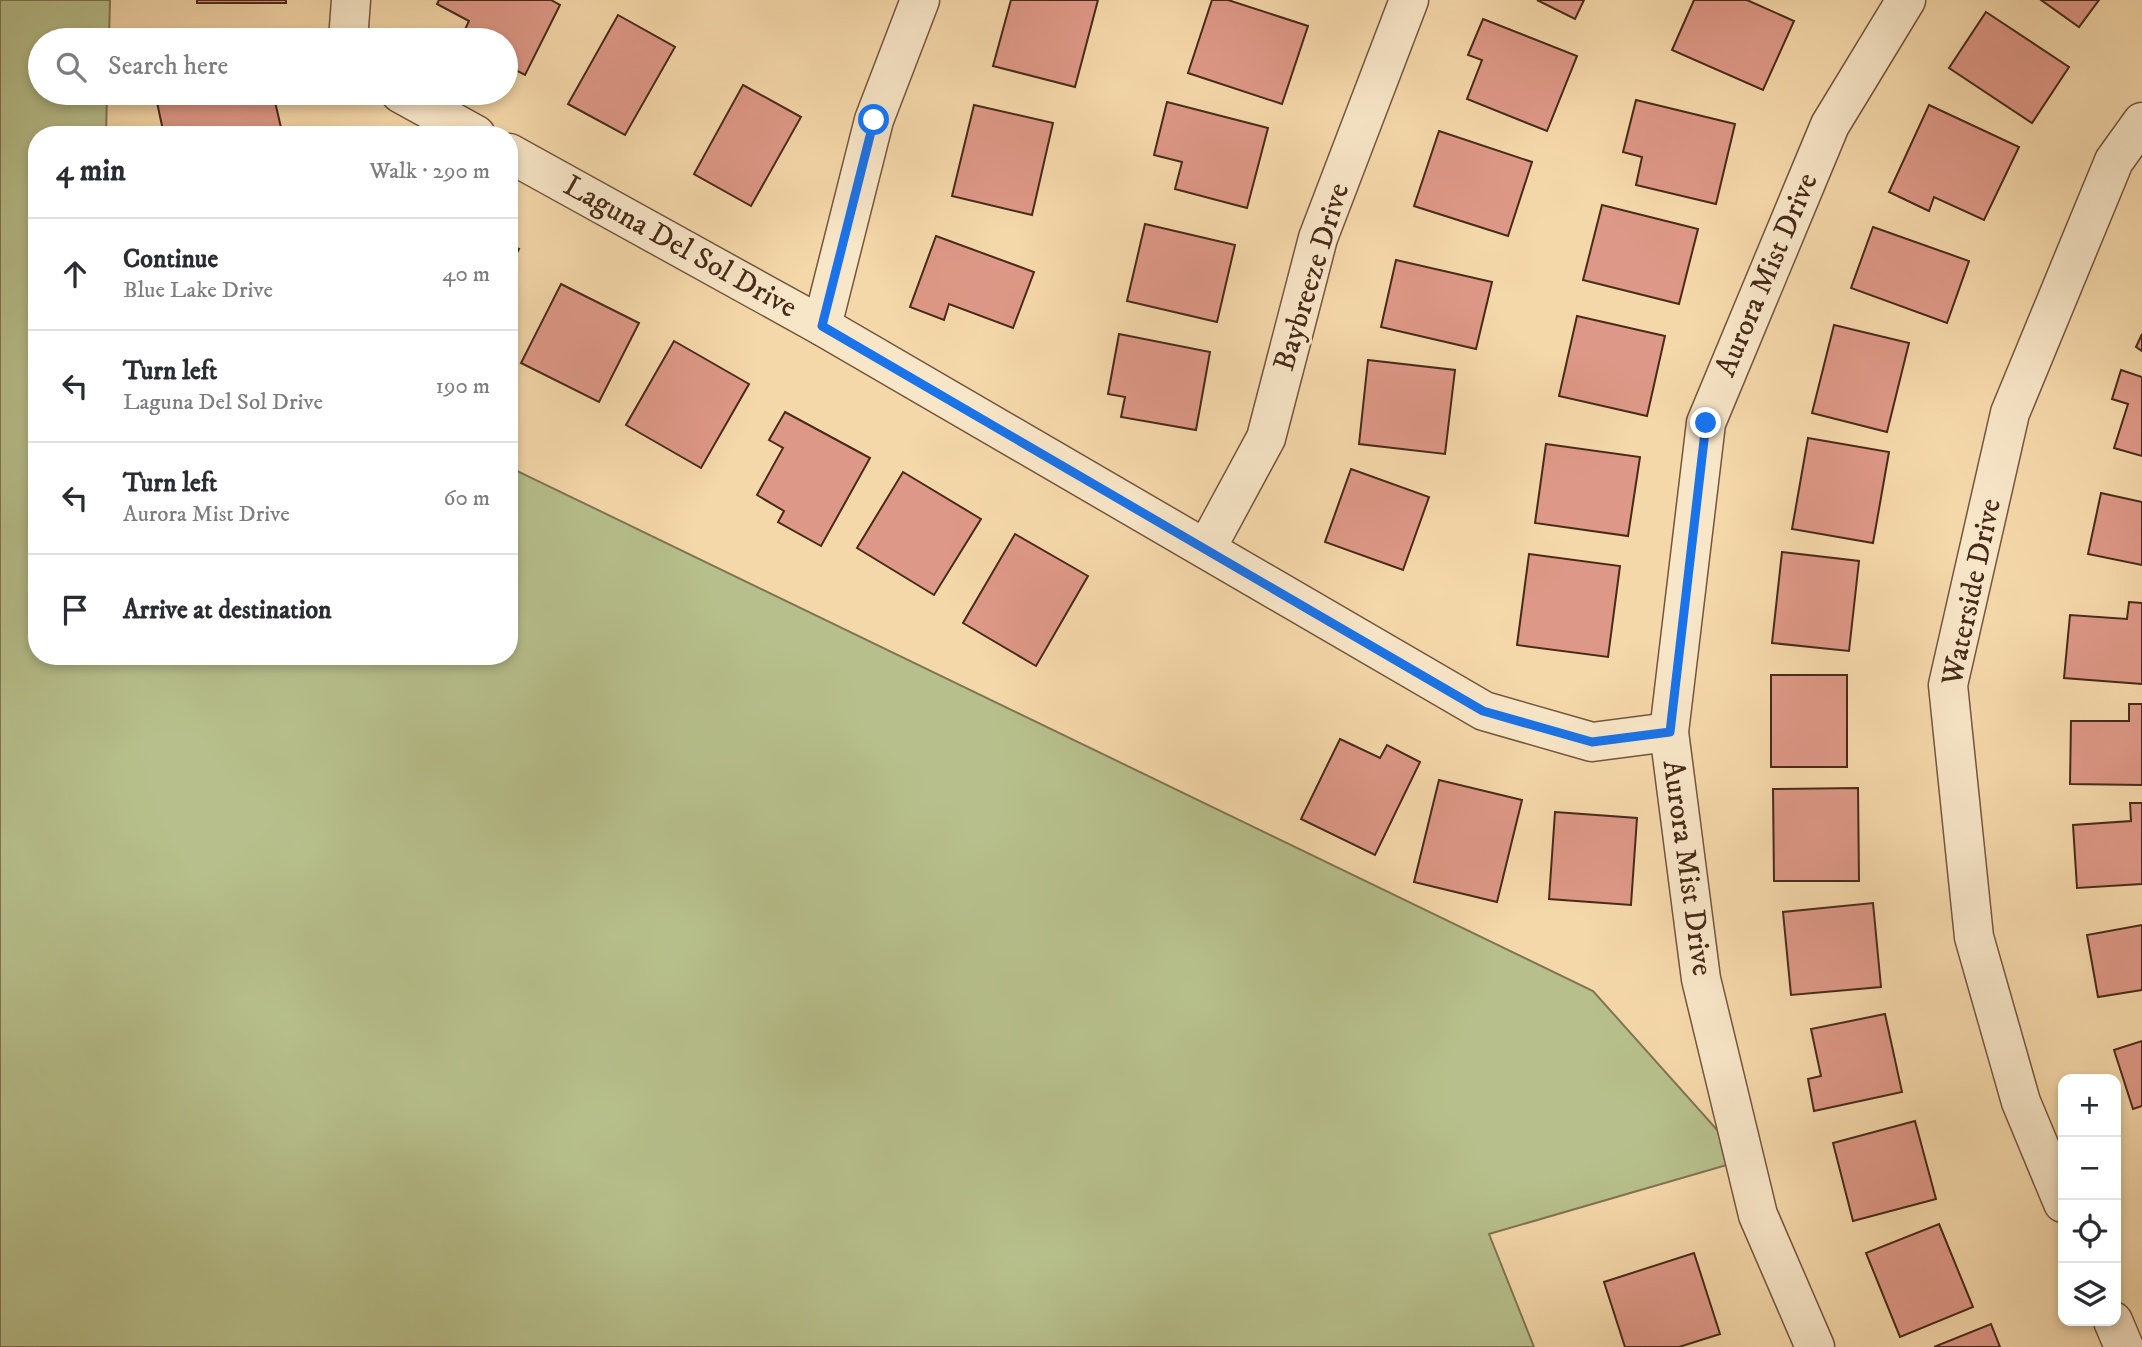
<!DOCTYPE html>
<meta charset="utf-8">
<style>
:root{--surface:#fff;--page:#f7f7f7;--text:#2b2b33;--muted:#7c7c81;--line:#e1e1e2}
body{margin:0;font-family:"IM FELL DW Pica",serif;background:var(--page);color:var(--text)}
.controls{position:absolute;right:21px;bottom:21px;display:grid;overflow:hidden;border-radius:14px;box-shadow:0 4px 10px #0003}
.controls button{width:63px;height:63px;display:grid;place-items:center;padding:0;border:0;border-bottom:2px solid var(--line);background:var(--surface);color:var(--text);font:35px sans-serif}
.stop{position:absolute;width:21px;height:21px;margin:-16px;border:5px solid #1a73e8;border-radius:50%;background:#fff}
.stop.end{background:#1a73e8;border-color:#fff;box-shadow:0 2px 7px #0008}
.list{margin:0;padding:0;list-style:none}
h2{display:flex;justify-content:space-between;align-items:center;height:91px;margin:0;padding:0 28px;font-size:30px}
h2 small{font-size:23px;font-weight:400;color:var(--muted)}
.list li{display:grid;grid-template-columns:46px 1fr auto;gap:21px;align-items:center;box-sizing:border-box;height:112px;padding:0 28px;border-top:2px solid var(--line)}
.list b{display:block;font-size:26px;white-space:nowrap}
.list p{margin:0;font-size:23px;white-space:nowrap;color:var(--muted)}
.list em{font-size:23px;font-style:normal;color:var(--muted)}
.icon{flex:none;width:38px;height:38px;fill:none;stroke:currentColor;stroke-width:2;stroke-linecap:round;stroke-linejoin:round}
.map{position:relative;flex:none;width:2142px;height:1347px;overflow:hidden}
.search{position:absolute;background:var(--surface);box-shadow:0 4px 10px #0003;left:28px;top:28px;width:490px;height:77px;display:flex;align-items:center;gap:18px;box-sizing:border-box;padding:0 24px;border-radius:38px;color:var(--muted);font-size:26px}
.panel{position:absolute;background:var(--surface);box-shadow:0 4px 10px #0003;left:28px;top:126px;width:490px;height:539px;border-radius:28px}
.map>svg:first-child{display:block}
.green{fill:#b7c08c;stroke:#807552;stroke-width:2}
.building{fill:#de9887;stroke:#482a19;stroke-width:2}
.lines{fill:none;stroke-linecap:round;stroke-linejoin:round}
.minor-casing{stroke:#73563d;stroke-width:41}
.minor{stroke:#f8e6c8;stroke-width:38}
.route{stroke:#1a73e8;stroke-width:9}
.labels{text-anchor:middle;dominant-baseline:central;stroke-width:6;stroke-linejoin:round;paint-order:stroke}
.street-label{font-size:30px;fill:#482a19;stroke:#f8e6c8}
</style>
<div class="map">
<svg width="2142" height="1347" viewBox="0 0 2142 1347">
<rect width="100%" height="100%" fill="#f5d8aa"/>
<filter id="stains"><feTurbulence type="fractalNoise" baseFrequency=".00286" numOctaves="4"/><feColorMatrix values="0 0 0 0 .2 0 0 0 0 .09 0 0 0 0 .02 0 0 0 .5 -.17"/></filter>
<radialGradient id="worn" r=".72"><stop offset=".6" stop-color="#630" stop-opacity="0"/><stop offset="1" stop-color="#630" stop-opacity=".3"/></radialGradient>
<polygon class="green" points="0,0 110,0 109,40 40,40 40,93 107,93 106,135 37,135 37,656 509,656 509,467 1593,991 1744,1160 1489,1234 1534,1347 0,1347"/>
<g class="building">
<rect x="197" y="0" width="89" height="3"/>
<polygon points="439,0 551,0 560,5 525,75 506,65 506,40 460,40 469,21 437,4"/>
<polygon points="1011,0 1098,0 1075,87 993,66"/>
<polygon points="1212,0 1228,0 1308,26 1282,104 1188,73"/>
<polygon points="1537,0 1584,0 1575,19"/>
<polygon points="1694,0 1747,0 1794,21 1763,90 1672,50"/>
<polygon points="2041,0 2099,0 2079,27"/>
<polygon points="1986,12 2069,67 2032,123 1949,68"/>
<polygon points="618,15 675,47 625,135 568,104"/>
<polygon points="1483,19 1577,56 1547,131 1467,99 1482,60 1468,55"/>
<polygon points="743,85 801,117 751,206 694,174"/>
<polygon points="155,93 273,93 282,132 269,135 164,135"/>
<polygon points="1636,100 1735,124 1716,204 1636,185 1642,157 1623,152"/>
<polygon points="1167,102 1268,128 1247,208 1175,189 1182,162 1154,155"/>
<polygon points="974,105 1053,123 1032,215 952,196"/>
<polygon points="1929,105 2019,147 1984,220 1934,197 1929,211 1889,192"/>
<polygon points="1439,131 1532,162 1508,236 1414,206"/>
<polygon points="1602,205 1698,229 1679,304 1583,280"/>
<polygon points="1145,224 1235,245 1217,322 1127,301"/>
<polygon points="1873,227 1969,261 1947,323 1851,288"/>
<polygon points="936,236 1034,272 1013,328 949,304 944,320 910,307"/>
<polygon points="509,244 519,249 509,268"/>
<polygon points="1396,260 1492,282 1476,349 1381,327"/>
<polygon points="561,284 639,323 599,402 521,363"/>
<polygon points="1577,316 1665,336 1647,416 1559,396"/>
<polygon points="1834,325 1909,343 1887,432 1812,413"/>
<polygon points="1119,334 1210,352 1196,430 1121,417 1125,397 1108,394"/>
<polygon points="2142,334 2142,351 2136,347"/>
<polygon points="674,341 749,384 701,468 626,425"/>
<polygon points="1368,360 1455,370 1445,454 1359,444"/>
<polygon points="2121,370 2142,377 2142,456 2114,448 2128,404 2112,399"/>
<polygon points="785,412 870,458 821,546 778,522 784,511 757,495 783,448 769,440"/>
<polygon points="1808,438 1889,452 1873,543 1792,529"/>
<polygon points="1546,444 1640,457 1628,536 1535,523"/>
<polygon points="1351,469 1429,497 1403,570 1325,542"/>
<polygon points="903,472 981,519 934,595 857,548"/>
<polygon points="2101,493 2142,502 2142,565 2088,554"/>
<polygon points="1015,534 1088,576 1036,666 963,623"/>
<polygon points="1782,552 1859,561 1849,651 1772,643"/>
<polygon points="1529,554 1620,566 1608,657 1517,645"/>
<polygon points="2129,602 2142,603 2142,684 2064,678 2070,615 2127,619"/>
<rect x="1771" y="675" width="76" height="92"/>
<polygon points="2129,704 2142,704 2142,785 2070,784 2071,721 2129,721"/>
<polygon points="1340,739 1380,758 1387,745 1420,762 1375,855 1301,819"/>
<polygon points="1439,780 1522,800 1497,902 1414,882"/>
<polygon points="1858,788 1859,881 1774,881 1773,789"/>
<polygon points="2130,803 2142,803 2142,884 2077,888 2073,825 2131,821"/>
<polygon points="1555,812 1637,818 1631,905 1549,899"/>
<polygon points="1873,903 1881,987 1791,995 1783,912"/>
<polygon points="2142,925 2142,990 2098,997 2087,935"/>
<polygon points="1885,1014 1902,1092 1814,1111 1808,1079 1821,1076 1811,1029"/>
<polygon points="2142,1041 2142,1106 2133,1109 2114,1050"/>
<polygon points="1915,1121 1936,1199 1853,1221 1833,1143"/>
<polygon points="1939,1224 1973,1307 1900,1337 1866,1253"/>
<polygon points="1694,1253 1720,1334 1679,1347 1625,1347 1604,1282"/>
<polygon points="1991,1324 2000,1347 1934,1347"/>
</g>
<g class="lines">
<defs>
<g id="minor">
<polyline points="348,40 351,0"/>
<polyline points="400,93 476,135"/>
<polyline points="509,153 822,326 1484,711 1592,742 1669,732"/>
<polyline points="822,326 874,120 920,0"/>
<polyline points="1206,549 1266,438 1318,238 1409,0"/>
<polyline points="2063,1203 2021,1102 1974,937 1948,685 2010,413 2114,161 2142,122"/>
<polyline points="2113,1321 2124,1347"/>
<polyline points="1815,1347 1758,1215 1701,979 1669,732 1706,423 1830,125 1906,0"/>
</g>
</defs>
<use href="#minor" class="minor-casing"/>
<use href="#minor" class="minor"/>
</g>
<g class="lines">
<polyline class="route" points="874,120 822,326 1483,711 1592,742 1670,732 1706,423"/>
</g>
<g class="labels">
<g class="street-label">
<text transform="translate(680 247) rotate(29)">Laguna Del Sol Drive</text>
<text transform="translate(1767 275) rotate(-67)">Aurora Mist Drive</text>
<text transform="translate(1312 277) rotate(-73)">Baybreeze Drive</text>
<text transform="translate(1972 592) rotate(-78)">Waterside Drive</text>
<text transform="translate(1687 868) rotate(82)">Aurora Mist Drive</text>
</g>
</g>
<rect width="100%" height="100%" filter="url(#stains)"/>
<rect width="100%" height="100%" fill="url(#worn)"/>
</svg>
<div class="controls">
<button>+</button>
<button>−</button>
<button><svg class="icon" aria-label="locate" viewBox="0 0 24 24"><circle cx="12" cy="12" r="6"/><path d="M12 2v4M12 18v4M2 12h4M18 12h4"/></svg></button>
<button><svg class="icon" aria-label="layers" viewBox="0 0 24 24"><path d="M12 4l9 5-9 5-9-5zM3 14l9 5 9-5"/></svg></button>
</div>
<div class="stop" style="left:874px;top:120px"></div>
<div class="stop end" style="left:1706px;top:423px"></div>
<div class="search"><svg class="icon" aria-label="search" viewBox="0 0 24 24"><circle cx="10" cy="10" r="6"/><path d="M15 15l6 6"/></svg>Search here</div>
<section class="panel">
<h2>4 min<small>Walk · 290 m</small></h2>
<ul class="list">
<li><svg class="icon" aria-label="ahead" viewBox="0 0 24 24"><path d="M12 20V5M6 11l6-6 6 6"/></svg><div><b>Continue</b><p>Blue Lake Drive</p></div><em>40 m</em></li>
<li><svg class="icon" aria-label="left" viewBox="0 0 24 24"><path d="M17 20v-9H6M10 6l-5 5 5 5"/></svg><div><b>Turn left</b><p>Laguna Del Sol Drive</p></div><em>190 m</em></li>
<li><svg class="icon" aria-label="left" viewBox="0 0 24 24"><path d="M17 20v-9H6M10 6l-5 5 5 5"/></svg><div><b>Turn left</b><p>Aurora Mist Drive</p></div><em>60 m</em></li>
<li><svg class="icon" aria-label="arrive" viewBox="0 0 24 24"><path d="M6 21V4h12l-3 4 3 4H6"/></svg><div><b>Arrive at destination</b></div></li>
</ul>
</section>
</div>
